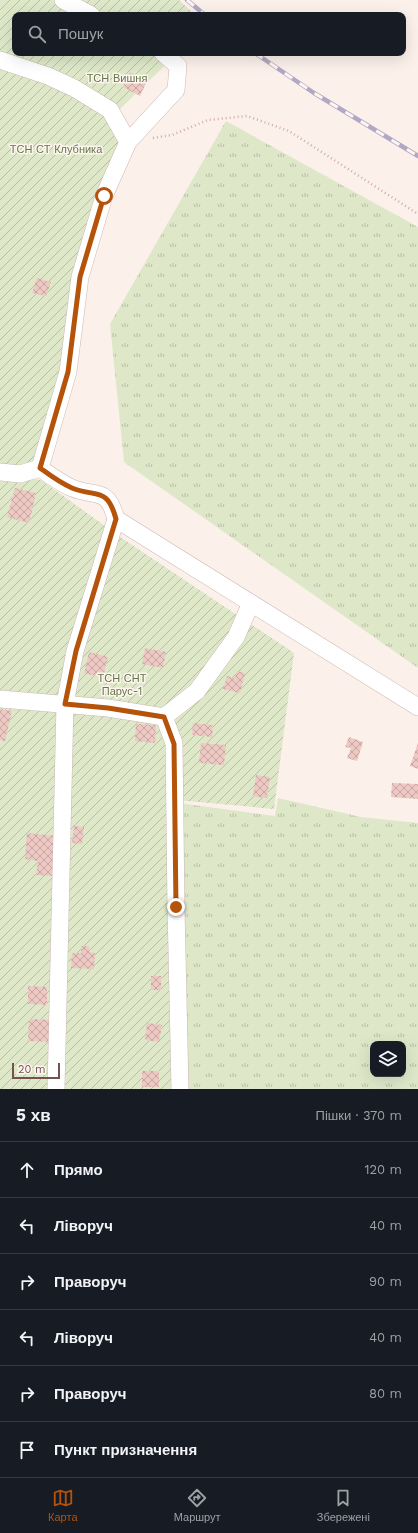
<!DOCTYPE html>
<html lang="uk">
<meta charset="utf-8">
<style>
:root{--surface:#171b24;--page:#20242c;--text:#f1f3f6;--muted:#9ea1a6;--line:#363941;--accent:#b45309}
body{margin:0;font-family:"Work Sans",sans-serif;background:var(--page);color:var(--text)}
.controls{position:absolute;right:12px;bottom:12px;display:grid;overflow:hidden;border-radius:8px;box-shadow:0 4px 16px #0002}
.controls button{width:36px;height:36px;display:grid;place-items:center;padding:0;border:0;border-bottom:1px solid var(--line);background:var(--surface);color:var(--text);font:20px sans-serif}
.scale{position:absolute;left:12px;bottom:10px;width:48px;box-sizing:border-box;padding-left:4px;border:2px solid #74524f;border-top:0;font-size:11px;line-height:14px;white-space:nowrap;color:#74524f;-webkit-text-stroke:3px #fef5f0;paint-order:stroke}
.stop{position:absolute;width:12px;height:12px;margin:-9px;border:3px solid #b45309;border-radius:50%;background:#fff}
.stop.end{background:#b45309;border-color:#fff;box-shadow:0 1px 4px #0008}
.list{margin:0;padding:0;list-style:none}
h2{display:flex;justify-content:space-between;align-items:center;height:52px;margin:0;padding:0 16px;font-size:17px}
h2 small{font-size:13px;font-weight:400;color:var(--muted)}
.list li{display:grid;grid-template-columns:26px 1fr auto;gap:12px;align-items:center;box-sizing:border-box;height:56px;padding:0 16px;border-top:1px solid var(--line)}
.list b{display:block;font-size:15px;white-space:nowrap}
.list em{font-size:13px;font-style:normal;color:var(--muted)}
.icon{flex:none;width:22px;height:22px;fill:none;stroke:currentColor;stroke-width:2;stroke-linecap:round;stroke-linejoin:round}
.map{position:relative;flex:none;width:418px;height:1089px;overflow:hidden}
.search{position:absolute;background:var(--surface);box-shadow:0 4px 16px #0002;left:12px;right:12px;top:12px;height:44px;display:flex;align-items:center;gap:10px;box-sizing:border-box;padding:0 14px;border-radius:8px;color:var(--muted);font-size:15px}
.sheet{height:388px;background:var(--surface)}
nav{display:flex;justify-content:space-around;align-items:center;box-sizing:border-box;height:56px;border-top:1px solid var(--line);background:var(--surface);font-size:11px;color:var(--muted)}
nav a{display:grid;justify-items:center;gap:2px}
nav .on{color:var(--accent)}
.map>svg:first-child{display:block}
.grass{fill:url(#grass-tufts);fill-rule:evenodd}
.garden{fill:url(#garden-furrows)}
.building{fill:url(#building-cross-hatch)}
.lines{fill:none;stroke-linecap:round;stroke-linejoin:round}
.street-casing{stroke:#ceb8b3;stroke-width:18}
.path{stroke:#d3aca7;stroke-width:2.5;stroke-dasharray:1 3;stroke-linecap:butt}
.street{stroke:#fff;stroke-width:17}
.rail-casing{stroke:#b0a8c5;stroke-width:4.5}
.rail{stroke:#fef5f0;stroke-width:3;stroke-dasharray:9;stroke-linecap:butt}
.route{stroke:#b45309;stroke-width:5}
.labels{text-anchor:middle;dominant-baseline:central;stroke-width:3;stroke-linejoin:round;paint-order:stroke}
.park-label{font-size:11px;fill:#647848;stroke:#fef5f0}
</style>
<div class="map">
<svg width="418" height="1089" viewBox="0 0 418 1089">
<defs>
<pattern id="grass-tufts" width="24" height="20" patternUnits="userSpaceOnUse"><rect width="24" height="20" fill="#dee8c9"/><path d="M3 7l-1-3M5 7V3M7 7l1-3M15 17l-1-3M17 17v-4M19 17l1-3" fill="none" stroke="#b9bfa6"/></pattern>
<pattern id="garden-furrows" width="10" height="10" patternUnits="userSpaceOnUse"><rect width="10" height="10" fill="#dee8c9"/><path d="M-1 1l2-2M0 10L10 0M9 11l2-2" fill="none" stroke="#b9bfa6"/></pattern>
<pattern id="building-cross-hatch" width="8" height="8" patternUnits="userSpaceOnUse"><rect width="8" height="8" fill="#eec9c4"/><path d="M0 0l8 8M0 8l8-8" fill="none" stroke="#c5a6a2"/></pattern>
</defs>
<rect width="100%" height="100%" fill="#fbf0ea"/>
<g class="grass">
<polygon points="226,121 418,227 418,668 124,462 110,324"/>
<path d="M 278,798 L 361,817 L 418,823 L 418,1089 L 184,1089 L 179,803 L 275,816 ZM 373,1044 L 403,1044 L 403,1074 L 373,1074 Z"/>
</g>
<g class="garden">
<polygon points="0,0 179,0 195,15 15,15 15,53 177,53 119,110 0,54"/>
<polygon points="0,67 50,82 106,114 120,141 36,461 20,470 0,467"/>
<polygon points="0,474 41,480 126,541 294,653 274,809 166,799 173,1089 0,1089"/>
</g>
<g class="building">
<polygon points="130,72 147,81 140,96 123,87"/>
<polygon points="37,278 51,282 46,296 32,293"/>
<polygon points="15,488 36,493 29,523 7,517"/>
<polygon points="145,648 166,652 163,668 142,664"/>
<polygon points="89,652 108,657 103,678 84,673"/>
<polygon points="237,671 245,673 240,693 223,689 227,676 235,678"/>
<polygon points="0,709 12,711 5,741 0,740"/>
<polygon points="193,723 213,725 212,737 192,735"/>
<polygon points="136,724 156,725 155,743 135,741"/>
<polygon points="349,737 363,742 357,761 347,758 351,748 345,747"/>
<polygon points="201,743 226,745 224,765 199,763"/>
<polygon points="418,743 418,769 410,766"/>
<polygon points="256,775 270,777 267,798 253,796"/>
<polygon points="392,783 418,784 418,799 391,797"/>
<polygon points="74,826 84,827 82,844 72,843"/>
<polygon points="27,833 57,836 53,876 36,875 38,861 25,859"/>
<polygon points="81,946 89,946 89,952 95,953 94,969 71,968 72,953 81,953"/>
<rect x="151" y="976" width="10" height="14"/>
<polygon points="28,986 47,987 47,1005 28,1004"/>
<polygon points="29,1019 50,1020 49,1042 28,1041"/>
<polygon points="147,1023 162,1025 159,1042 145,1040"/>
<rect x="142" y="1071" width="17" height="16"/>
</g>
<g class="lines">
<defs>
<g id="street">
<polyline points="63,0 91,15"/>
<polyline points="0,60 48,76 74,88 110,110 128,142 104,196 80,277 68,372 40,468"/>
<polyline points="128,142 176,90 178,66 163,53"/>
<path d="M 0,472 L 20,474 L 40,468 C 51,476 60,483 72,488 C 97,498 107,486 116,519 L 418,707"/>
<polyline points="0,699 108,708 164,717 197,691 236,637 251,603"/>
<polyline points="164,717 174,743 176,907 180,1089"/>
<polyline points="56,1089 65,704 75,651 116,519"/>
</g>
</defs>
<use href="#street" class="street-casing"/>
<polyline class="path" points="153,138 172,135 208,120 247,116 289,131 418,214"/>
<use href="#street" class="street"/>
<defs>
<g id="rail">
<polyline points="187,0 205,15"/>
<polyline points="255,53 314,93 418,156"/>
</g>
</defs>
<use href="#rail" class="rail-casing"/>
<use href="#rail" class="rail"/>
</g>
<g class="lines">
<path class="route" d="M 104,196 L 80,277 L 68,372 L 40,468 C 51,476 60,483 72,488 C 97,498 107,486 116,519 L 76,651 L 65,704 L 108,708 L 164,717 L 174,744 L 176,907"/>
</g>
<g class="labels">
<g class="park-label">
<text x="117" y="78">ТСН Вишня</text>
<text x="56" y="149">ТСН СТ Клубника</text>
<text x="122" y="678">ТСН СНТ<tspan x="122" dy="13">Парус-1</tspan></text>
</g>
</g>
</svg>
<div class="controls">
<button><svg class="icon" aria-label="layers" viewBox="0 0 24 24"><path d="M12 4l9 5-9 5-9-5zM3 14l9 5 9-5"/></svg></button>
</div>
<div class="scale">20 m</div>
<div class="stop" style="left:104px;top:196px"></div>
<div class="stop end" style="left:176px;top:907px"></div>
<div class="search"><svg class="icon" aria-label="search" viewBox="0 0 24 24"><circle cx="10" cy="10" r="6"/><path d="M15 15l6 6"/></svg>Пошук</div>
</div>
<section class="sheet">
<h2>5 хв<small>Пішки · 370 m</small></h2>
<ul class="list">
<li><svg class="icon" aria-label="ahead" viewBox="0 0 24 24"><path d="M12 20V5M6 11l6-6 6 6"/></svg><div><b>Прямо</b></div><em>120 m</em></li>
<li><svg class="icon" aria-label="left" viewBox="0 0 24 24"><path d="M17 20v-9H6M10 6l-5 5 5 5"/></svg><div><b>Ліворуч</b></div><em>40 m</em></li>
<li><svg class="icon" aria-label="right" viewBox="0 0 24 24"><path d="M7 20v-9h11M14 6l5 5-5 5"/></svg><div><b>Праворуч</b></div><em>90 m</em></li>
<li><svg class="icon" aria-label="left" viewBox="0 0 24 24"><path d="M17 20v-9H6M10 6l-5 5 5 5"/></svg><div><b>Ліворуч</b></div><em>40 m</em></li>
<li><svg class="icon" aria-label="right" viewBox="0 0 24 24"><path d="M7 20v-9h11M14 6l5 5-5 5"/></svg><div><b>Праворуч</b></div><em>80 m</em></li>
<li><svg class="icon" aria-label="arrive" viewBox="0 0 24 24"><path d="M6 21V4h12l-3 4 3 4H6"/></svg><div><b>Пункт призначення</b></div></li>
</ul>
</section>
<nav>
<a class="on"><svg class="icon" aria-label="map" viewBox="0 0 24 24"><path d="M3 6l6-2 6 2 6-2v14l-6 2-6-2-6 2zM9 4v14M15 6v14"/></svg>Карта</a>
<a><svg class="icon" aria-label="directions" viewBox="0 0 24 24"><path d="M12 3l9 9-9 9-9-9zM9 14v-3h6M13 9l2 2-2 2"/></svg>Маршрут</a>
<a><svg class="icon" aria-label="saved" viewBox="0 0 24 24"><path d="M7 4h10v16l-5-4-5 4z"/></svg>Збережені</a>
</nav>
